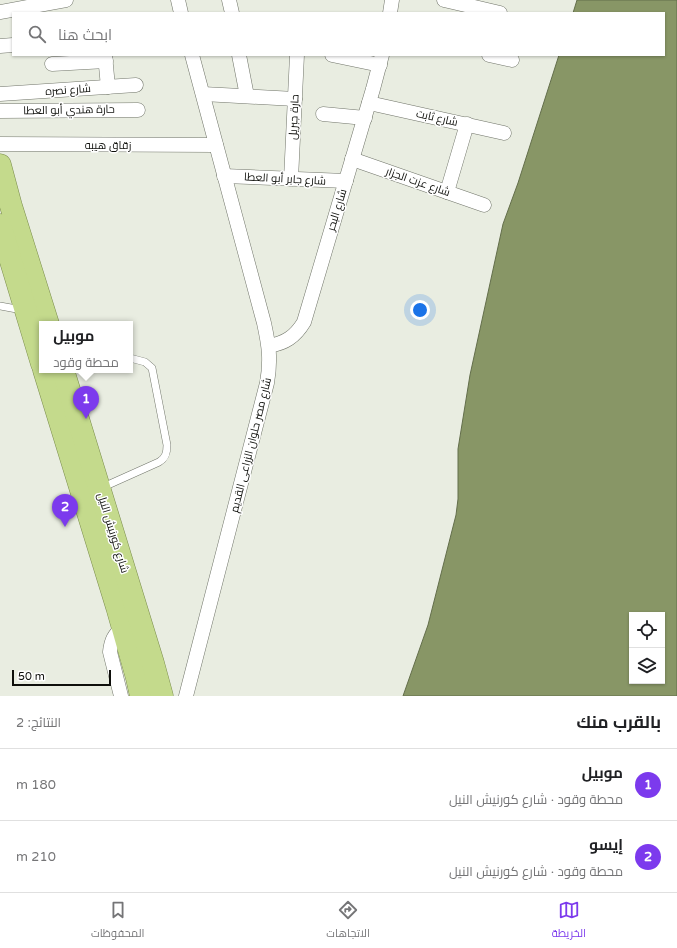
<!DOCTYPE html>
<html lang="ar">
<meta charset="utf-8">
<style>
:root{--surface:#fff;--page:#f2f2f2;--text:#202124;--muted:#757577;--line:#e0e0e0;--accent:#7c3aed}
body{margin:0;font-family:"Varela Round",Cairo,sans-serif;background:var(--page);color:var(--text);direction:rtl}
.controls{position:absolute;right:12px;bottom:12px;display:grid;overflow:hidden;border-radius:0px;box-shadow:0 1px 3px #0004}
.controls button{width:36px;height:36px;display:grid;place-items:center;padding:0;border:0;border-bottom:1px solid var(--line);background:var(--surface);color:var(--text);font:20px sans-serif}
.scale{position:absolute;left:12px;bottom:10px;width:99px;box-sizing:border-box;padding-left:4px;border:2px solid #0e0f0b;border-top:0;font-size:11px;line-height:14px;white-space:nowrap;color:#0e0f0b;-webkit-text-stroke:3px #fff;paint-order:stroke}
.you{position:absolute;left:420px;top:310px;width:14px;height:14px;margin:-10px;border:3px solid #fff;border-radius:50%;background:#1a73e8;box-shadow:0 0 0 6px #1a73e833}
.badge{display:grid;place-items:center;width:26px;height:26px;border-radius:50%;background:var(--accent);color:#fff;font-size:13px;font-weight:700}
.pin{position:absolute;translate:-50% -33px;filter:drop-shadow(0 1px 2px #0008)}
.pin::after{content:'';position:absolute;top:21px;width:14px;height:12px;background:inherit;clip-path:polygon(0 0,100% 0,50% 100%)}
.popup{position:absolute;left:39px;top:321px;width:94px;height:52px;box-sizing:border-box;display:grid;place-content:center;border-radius:0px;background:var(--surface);filter:drop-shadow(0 1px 3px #0005);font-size:13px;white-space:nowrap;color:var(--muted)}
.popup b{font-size:15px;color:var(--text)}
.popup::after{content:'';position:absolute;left:50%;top:100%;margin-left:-8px;border:8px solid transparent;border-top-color:var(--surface)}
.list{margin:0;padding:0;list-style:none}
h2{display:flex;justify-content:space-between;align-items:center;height:52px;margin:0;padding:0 16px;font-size:17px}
h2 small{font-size:13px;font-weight:400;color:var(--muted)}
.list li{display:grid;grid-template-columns:26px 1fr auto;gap:12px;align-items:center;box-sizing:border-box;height:72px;padding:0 16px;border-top:1px solid var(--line)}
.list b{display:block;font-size:15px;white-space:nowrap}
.list p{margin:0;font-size:13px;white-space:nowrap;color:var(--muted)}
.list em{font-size:13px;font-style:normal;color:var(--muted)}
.icon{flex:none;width:22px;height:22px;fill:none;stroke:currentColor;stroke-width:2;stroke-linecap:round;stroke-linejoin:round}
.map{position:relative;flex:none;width:677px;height:696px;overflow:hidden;direction:ltr}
.search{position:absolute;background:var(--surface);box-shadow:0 1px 3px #0004;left:12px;right:12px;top:12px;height:44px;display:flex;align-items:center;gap:10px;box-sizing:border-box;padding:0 14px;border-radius:0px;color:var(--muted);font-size:15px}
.sheet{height:196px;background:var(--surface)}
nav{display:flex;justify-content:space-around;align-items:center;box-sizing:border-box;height:56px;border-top:1px solid var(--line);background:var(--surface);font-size:11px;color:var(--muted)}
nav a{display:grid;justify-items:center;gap:2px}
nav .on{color:var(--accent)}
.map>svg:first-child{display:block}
.water{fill:#889666;stroke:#636e4b;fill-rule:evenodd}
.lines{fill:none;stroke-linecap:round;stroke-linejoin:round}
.service-casing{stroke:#71756a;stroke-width:8}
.minor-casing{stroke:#71756a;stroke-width:15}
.trunk-casing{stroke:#7b8d4d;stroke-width:23}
.service{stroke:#fff;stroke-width:7}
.minor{stroke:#fff;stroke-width:14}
.trunk{stroke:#c4da8c;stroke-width:22}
.labels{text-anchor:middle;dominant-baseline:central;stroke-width:3;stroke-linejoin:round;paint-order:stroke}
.street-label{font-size:11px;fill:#0e0f0b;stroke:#fff}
</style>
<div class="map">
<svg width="677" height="696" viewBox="0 0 677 696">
<rect width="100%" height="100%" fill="#e9ede1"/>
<path class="water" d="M 577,0 L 677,0 L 677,696 L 403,696 L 428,625 L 456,515 L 458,499 L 458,449 L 470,375 L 503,224 L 518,183 L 559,55 L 664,55 L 664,13 L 573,13 ZM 632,615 L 662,615 L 662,681 L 632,681 Z"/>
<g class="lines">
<defs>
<g id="service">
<polyline points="0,306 22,310"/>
<path d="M 101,488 L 159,462 C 166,458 167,452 167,445 L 152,368 L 145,362 L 130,358"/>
</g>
<g id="minor">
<polyline points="178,0 181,13"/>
<polyline points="229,0 232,13"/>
<polyline points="444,0 500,13"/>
<polyline points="0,12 66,0"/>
<polyline points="390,13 392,0"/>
<polyline points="0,46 13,45"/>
<polyline points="105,55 108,87"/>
<polyline points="239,55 247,96"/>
<polyline points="332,55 380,65"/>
<polyline points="489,55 512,60"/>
<polyline points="52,64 106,61"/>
<polyline points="0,94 136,85"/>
<polyline points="203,94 295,99"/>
<polyline points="369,103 504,133"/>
<polyline points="0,111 138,110"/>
<polyline points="323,114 365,118"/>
<polyline points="0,144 216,145"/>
<polyline points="352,159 484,205"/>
<polyline points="224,176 346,181"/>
<polyline points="291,179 297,55"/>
<polyline points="447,192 467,124"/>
<path d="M 269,346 C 285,343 295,337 304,322 L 373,89 L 382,55"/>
<path d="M 121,696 L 110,652 C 111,641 114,634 123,628"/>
<path d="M 186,696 L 267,383 C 271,360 269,346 264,323 L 192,55"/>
</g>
<g id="trunk">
<polyline points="0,165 11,206 48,324"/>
<polyline points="0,225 42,364"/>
<polyline points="44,370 117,607 137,678 141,696"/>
<polyline points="63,370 153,663 162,696"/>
</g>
</defs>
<use href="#service" class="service-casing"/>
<use href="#minor" class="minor-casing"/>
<use href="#trunk" class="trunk-casing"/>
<use href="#service" class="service"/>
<use href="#minor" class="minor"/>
<use href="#trunk" class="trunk"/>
</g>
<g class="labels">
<g class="street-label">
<text transform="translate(68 90) rotate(-4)">شارع نصره</text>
<text transform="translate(69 110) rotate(-1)">حارة هندي أبو العطا</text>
<text transform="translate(294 117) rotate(-87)">حارة جبريل</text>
<text transform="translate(437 118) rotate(13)">شارع ثابت</text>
<text x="108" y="145">زقاق هيبه</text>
<text transform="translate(285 179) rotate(3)">شارع جابر أبو العطا</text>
<text transform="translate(418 182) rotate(19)">شارع عزت الجزار</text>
<text transform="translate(337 210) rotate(-73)">شارع البحر</text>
<text transform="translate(251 445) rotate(-76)">شارع مصر حلوان الزراعى القديم</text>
<text transform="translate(113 533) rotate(73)">شارع كورنيش النيل</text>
</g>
</g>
</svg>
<div class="controls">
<button><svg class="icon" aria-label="locate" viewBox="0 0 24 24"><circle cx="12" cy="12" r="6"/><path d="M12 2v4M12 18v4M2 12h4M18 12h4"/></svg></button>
<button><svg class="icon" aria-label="layers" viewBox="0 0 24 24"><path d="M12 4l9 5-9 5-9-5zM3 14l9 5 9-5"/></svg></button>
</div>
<div class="scale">50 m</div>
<div class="you"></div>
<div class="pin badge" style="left:86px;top:419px">1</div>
<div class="popup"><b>موبيل</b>محطة وقود</div>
<div class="pin badge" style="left:65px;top:527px">2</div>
<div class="search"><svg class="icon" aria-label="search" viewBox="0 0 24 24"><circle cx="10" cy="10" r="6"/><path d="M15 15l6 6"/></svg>ابحث هنا</div>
</div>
<section class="sheet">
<h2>بالقرب منك<small>النتائج: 2</small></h2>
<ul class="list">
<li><span class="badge">1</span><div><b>موبيل</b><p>محطة وقود · شارع كورنيش النيل</p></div><em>180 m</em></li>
<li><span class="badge">2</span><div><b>إيسو</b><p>محطة وقود · شارع كورنيش النيل</p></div><em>210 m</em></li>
</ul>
</section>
<nav>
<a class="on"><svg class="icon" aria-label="map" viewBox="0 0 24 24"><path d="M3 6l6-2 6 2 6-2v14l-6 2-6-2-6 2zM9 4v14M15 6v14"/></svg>الخريطة</a>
<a><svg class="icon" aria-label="directions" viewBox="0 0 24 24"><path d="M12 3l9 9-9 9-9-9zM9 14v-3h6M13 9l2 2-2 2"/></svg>الاتجاهات</a>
<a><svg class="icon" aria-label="saved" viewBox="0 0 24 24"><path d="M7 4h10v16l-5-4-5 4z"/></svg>المحفوظات</a>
</nav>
